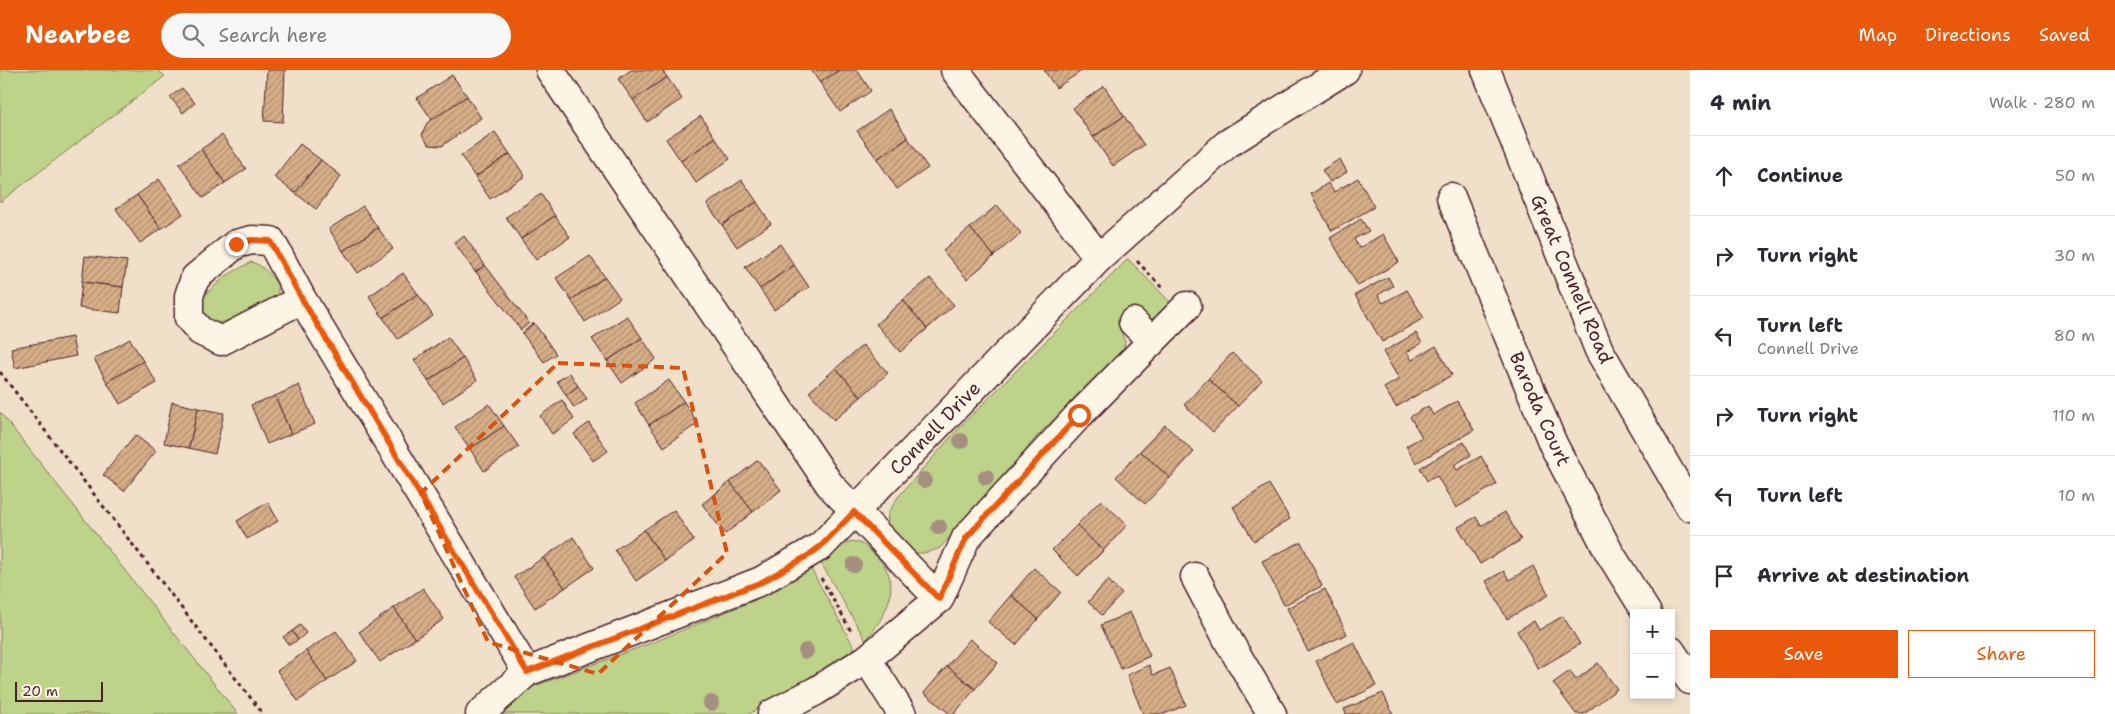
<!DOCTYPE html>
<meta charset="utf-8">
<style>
:root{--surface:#fff;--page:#f7f7f7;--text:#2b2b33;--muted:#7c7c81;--line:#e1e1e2;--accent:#ea580c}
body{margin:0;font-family:"Shantell Sans",sans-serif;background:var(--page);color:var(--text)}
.controls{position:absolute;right:15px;bottom:15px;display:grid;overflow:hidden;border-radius:0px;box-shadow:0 2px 8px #0003}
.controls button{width:45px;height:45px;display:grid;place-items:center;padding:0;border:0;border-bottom:1px solid var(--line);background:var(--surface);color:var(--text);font:25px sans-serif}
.scale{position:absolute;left:15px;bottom:12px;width:88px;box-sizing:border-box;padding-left:5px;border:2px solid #4a1f2b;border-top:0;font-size:14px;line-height:18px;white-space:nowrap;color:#4a1f2b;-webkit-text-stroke:4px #fcf5e5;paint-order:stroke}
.stop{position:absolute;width:15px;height:15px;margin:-11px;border:4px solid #ea580c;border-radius:50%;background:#fff}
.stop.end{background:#ea580c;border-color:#fff;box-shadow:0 1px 5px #0008}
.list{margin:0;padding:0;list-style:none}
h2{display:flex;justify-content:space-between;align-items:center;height:65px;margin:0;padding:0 20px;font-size:21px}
h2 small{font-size:16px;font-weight:400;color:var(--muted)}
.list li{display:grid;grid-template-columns:32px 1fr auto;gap:15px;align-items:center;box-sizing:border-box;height:80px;padding:0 20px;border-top:1px solid var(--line)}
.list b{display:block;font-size:19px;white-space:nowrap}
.list p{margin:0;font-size:16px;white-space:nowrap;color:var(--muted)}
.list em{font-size:16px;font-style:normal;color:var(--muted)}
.actions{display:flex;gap:10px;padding:15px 20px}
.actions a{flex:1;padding:11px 0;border:1px solid var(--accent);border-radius:0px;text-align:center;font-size:18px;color:var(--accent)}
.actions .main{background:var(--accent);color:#fff}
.icon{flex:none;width:28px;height:28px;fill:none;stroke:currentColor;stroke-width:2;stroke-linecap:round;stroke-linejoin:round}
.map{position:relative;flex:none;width:1690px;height:644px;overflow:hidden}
header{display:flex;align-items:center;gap:30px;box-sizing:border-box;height:70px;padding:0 25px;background:var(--accent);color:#fff}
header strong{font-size:24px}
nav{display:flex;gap:28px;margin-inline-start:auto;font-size:18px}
.search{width:350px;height:45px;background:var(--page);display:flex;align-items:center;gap:12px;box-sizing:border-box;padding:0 18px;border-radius:28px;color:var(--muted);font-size:19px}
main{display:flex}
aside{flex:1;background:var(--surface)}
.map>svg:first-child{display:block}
.grass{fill:#bdd389;stroke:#84795a}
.building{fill:url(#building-hatch);stroke:#4a1f2b}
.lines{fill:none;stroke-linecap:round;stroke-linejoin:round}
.minor-casing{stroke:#4a1f2b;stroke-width:31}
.path{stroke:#4a1f2b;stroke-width:3;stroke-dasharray:4 4;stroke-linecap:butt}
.minor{stroke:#fcf5e5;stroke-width:28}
.tree{fill:#a58f7f}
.route{stroke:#ea580c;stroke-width:6}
.marked{fill:none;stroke:#d8530f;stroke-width:4;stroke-dasharray:10 6;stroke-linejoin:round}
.labels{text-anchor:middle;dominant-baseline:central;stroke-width:4;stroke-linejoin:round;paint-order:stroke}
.street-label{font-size:19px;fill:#4a1f2b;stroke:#fcf5e5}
</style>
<header>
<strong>Nearbee</strong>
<div class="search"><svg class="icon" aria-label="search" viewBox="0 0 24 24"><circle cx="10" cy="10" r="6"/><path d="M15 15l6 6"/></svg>Search here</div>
<nav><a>Map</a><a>Directions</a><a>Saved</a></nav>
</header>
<main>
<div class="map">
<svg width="1690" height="644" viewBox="0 0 1690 644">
<defs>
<pattern id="building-hatch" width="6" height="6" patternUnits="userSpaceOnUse" patternTransform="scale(1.25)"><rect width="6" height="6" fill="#d6af87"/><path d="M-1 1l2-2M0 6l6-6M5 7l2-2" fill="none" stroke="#b08e6f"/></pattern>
</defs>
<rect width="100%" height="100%" fill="#f1e0c9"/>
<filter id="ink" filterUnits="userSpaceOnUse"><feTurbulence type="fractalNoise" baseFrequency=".02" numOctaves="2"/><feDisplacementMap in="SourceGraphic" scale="10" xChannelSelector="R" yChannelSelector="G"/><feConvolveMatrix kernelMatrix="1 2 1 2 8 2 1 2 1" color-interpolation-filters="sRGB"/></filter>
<g filter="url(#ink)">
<g class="grass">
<polygon points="0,0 157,0 165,6 0,132"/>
<path d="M 1128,189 L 1172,234 L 1162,246 L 1150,249 L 1133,240 L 1119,256 L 1125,272 L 1123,283 L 1039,364 L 940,478 C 918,487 913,483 893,473 L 887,459 L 888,443 L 898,427 L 959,358 Z"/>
<path d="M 251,192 C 263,195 272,206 278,216 L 278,226 L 273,232 L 229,251 L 210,254 L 202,246 L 201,228 L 226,206 Z"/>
<polygon points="0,342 238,644 0,644"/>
<path d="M 851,471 C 864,473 868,478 877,487 C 905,515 885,545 866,571 L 821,493 L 836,479 Z"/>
<polygon points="810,497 855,579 822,602 749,644 493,644 516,623 659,570 755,530"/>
</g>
<g class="building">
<polygon points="267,0 285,0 283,52 264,51"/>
<polygon points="631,0 662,0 667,7 633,30 618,9"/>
<polygon points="811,0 839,0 820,13"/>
<polygon points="839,0 857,0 871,21 840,42 820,13"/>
<polygon points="1044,0 1083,0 1056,18"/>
<polygon points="452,5 467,26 432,50 417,28"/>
<polygon points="667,7 682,29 647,52 633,30"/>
<polygon points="1104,16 1124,46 1093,67 1073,38"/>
<polygon points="182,18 195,33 183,43 170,27"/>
<polygon points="467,26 481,48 442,76 429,75 422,65 427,53"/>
<polygon points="889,39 908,68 877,89 857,61"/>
<polygon points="701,46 715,68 681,91 666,69"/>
<polygon points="1124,46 1144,75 1113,96 1093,67"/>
<polygon points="495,62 510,84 475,107 461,86"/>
<polygon points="222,65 246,99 225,113 201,79"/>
<polygon points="715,68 730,89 696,113 681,91"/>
<polygon points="908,68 928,98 897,119 877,89"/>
<polygon points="300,74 321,90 295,123 274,107"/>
<polygon points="201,79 225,113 203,128 179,94"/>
<polygon points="510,84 525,106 490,129 475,107"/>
<polygon points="1340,89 1347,102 1330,112 1322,100"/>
<polygon points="321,90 341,106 316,139 295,123"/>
<polygon points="1358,108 1374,137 1332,161 1311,124 1328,113 1334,122"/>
<polygon points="159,109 183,144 161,159 137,125"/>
<polygon points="742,110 757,132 722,155 707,134"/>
<polygon points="541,124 555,146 521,169 506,147"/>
<polygon points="137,125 161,159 140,173 116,139"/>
<polygon points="757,132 771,154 737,177 722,155"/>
<polygon points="997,135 1021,163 994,186 970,158"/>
<polygon points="363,136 378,158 343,181 329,159"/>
<polygon points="555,146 570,167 536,190 521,169"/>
<polygon points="1361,149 1369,161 1354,169 1359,178 1383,164 1399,192 1358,216 1330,168"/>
<polygon points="378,158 393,179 358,203 343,181"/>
<polygon points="970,158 994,186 967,209 943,181"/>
<polygon points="464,166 485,195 475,202 454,172"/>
<polygon points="780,174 794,195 760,219 745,197"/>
<polygon points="85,186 127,191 123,217 82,212"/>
<polygon points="590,186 605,207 571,230 556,208"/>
<polygon points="485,195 529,253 521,260 476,202"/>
<polygon points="794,195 809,217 774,240 760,219"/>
<polygon points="403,203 418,224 383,248 369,226"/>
<polygon points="605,207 620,228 585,252 571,230"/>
<polygon points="1388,207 1393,216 1378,225 1383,233 1407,220 1424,248 1382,272 1355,225"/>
<polygon points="930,208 954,235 927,259 903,230"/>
<polygon points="82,212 123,217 120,243 79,238"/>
<polygon points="418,224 433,246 398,269 383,248"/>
<polygon points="903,230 927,259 900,282 876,254"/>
<polygon points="627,246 642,268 607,291 592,269"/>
<polygon points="534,253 556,284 544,292 522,263"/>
<polygon points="1416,263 1422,273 1407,282 1412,290 1436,276 1452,305 1396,337 1384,318 1399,309 1383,282"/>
<polygon points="72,267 76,286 15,298 11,278"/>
<polygon points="448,267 463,288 428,311 414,290"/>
<polygon points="642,268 656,289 622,313 607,291"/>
<polygon points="130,269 143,291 107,312 94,289"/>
<polygon points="863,275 888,303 861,327 836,298"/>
<polygon points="1232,283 1262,310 1238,336 1208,309"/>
<polygon points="463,288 477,310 443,333 428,311"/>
<polygon points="143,291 157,313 120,334 107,312"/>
<polygon points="836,298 861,327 834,350 809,322"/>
<polygon points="570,303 578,316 566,325 557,311"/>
<polygon points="1208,309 1238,336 1213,362 1184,335"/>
<polygon points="669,310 684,332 649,355 635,333"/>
<polygon points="299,315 315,354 291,364 275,326"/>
<polygon points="578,316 587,329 574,338 566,325"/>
<polygon points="275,326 291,364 267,374 251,335"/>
<polygon points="562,330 574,349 552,364 540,346"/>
<polygon points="1457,331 1474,360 1416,393 1406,376 1422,367 1410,347 1428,336 1433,345"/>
<polygon points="172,332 198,338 189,378 164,373"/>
<polygon points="684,332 698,353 664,377 649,355"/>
<polygon points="489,334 504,356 470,379 455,357"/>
<polygon points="198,338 224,343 215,384 189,378"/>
<polygon points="589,353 608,381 593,391 574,364"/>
<polygon points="1165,355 1194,382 1170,408 1140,381"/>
<polygon points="504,356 519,377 484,401 470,379"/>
<polygon points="135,365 156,381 124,421 103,405"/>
<polygon points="1464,372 1471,385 1454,395 1457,400 1481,386 1497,414 1456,438 1437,406 1427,411 1420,398"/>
<polygon points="1140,381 1170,408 1145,434 1116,407"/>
<polygon points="758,390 781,420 753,442 730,412"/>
<polygon points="730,412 753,442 725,464 702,434"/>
<polygon points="1269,414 1290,449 1254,471 1233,437"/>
<polygon points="1101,430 1127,455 1103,481 1077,455"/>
<polygon points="268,432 278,451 247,469 237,451"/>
<polygon points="674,440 694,471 665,491 644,460"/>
<polygon points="1505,442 1521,470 1480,494 1458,457 1476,447 1481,456"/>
<polygon points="1077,455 1103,481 1078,506 1052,480"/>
<polygon points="644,460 665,491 636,511 615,480"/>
<polygon points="573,467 594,498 565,518 543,488"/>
<polygon points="1301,472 1322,516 1284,535 1262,491"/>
<polygon points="543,488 565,518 535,538 514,507"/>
<polygon points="1533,496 1549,525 1507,549 1486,511 1504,501 1509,510"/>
<polygon points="1034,498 1061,522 1038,549 1011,525"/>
<polygon points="1108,510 1122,524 1102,545 1088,532"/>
<polygon points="423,518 444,549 415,569 394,538"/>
<polygon points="1325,519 1347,564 1308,582 1287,538"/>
<polygon points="1011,525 1038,549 1016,575 988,552"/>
<polygon points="394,538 415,569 380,592 359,562"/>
<polygon points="1130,542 1150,586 1121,599 1101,555"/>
<polygon points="1563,546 1580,574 1538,599 1517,561 1534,551 1539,560"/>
<polygon points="300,555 306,563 298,570 292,561"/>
<polygon points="292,561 298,570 289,575 283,567"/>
<polygon points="336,561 357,591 327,611 306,581"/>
<polygon points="970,569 998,593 975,619 947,596"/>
<polygon points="1354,572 1376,616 1337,635 1316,591"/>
<polygon points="306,581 327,611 298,631 277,601"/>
<polygon points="1598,593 1617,619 1584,644 1576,644 1553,613 1570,601 1576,610"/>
<polygon points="1149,595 1153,605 1170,598 1186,635 1164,644 1143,644 1127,605"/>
<polygon points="947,596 975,619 954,644 950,644 924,623"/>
<polygon points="1383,623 1393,644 1346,644 1344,639"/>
</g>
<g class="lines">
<defs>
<g id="minor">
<polyline points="550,0 830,415 939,529"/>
<polyline points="955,0 1099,188"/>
<polyline points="1486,0 1599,280 1690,437"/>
<polyline points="1451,127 1553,374 1609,482 1647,543"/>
<polyline points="302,229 221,271 200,261 189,248 189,226 195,208 236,174 252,170 271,171 302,229 527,602"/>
<polyline points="1133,252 1152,271"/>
<polyline points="1195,507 1229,572 1272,644"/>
<polyline points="1671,581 1690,610"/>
<polyline points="867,589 902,644"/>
<polyline points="480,644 527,602 761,511 821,476 1099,188 1227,74 1345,0"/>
<polyline points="772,644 816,621 867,589 939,529 966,468 1079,345 1187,236"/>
</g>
</defs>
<use href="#minor" class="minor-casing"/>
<g class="path">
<polyline points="1137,191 1164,220"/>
<polyline points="0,302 263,644"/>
<polyline points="821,508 852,563"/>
</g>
<use href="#minor" class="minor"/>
</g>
<g class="tree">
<circle cx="961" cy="371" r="8"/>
<circle cx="986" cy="407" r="8"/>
<circle cx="924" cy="410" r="8"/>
<circle cx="939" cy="457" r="8"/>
<circle cx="854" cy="495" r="8"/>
<circle cx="806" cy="581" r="8"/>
<circle cx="711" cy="633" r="8"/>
</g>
</g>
<g class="lines" filter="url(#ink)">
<polyline class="route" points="236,174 252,170 270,171 302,229 527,602 762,512 809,485 821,476 854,442 939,529 966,468 1079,345"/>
</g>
<path class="marked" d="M 558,293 L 683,298 L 727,483 L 598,604 L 488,572 L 421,423 Z"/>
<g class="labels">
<g class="street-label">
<text transform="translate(1572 209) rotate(67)">Great Connell Road</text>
<text transform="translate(1540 339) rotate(66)">Baroda Court</text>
<text transform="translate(935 358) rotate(-46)">Connell Drive</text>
</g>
</g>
</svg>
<div class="controls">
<button>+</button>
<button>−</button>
</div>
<div class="scale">20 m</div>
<div class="stop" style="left:1079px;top:345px"></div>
<div class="stop end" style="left:236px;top:174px"></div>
</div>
<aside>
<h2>4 min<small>Walk · 280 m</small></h2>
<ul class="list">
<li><svg class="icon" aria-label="ahead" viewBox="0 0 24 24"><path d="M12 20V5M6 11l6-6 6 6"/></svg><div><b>Continue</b></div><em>50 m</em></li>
<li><svg class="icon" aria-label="right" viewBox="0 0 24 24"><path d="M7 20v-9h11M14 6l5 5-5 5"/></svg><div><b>Turn right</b></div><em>30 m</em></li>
<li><svg class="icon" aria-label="left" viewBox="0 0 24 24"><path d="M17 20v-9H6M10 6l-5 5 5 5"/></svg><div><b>Turn left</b><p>Connell Drive</p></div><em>80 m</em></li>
<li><svg class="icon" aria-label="right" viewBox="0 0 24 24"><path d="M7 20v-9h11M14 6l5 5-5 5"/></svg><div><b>Turn right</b></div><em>110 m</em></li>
<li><svg class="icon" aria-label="left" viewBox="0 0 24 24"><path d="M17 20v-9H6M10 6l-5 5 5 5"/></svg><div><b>Turn left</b></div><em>10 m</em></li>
<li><svg class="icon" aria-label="arrive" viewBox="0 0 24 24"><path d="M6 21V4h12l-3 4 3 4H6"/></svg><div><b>Arrive at destination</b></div></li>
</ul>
<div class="actions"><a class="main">Save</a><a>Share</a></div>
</aside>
</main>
